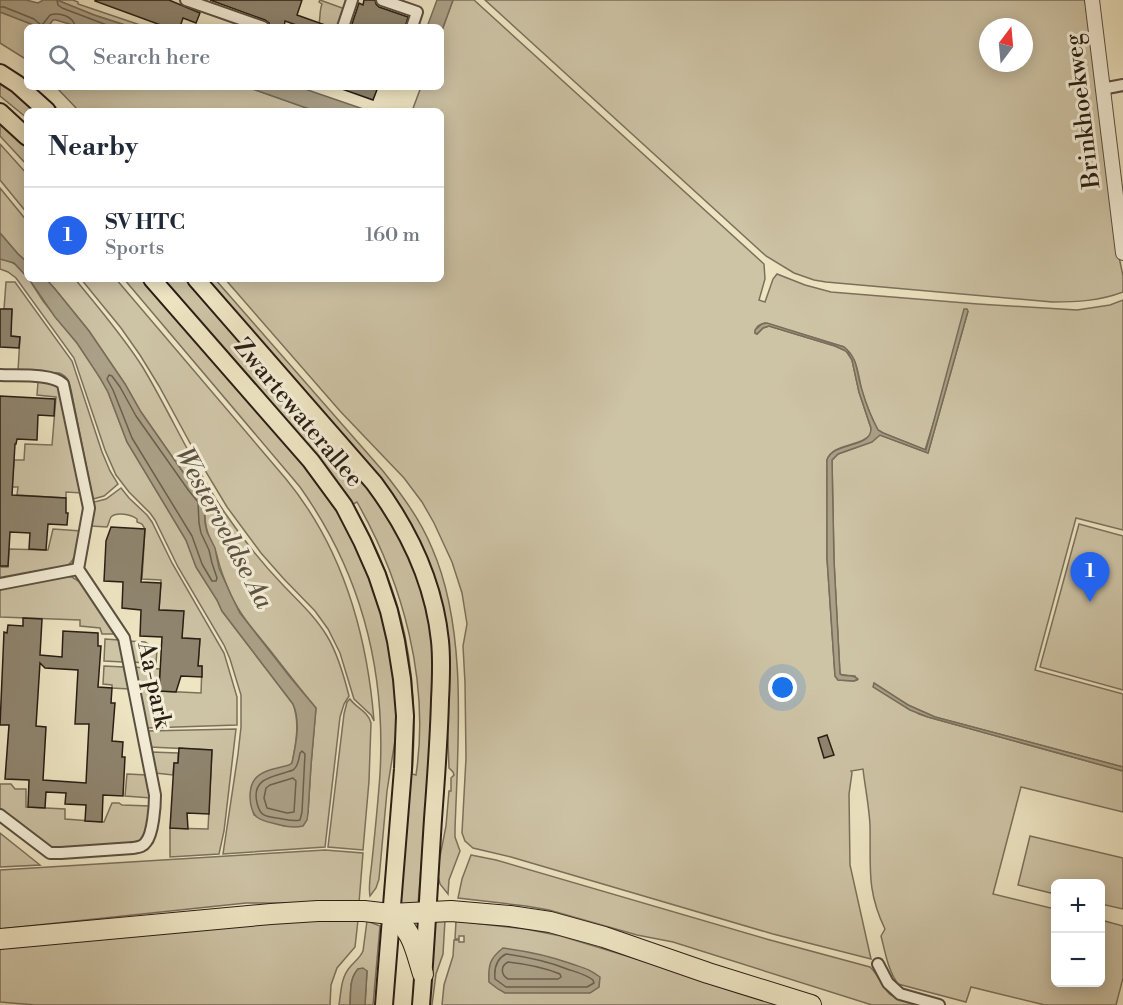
<!DOCTYPE html>
<meta charset="utf-8">
<style>
:root{--surface:#fff;--page:#f6f6f7;--text:#1f2937;--muted:#747a83;--line:#e0e1e3;--accent:#2563eb}
body{margin:0;font-family:"Libre Bodoni",serif;background:var(--page);color:var(--text)}
.controls{position:absolute;right:18px;bottom:18px;display:grid;overflow:hidden;border-radius:9px;box-shadow:0 3px 15px #0003}
.controls button{width:54px;height:54px;display:grid;place-items:center;padding:0;border:0;border-bottom:2px solid var(--line);background:var(--surface);color:var(--text);font:30px sans-serif}
.compass{position:absolute;left:979px;top:18px;width:54px;height:54px;border-radius:50%;background:var(--surface);box-shadow:0 3px 15px #0003;rotate:16deg}
.you{position:absolute;left:783px;top:688px;width:21px;height:21px;margin:-15px;border:4px solid #fff;border-radius:50%;background:#1a73e8;box-shadow:0 0 0 9px #1a73e833}
.badge{display:grid;place-items:center;width:39px;height:39px;border-radius:50%;background:var(--accent);color:#fff;font-size:20px;font-weight:700}
.pin{position:absolute;translate:-50% -50px;filter:drop-shadow(0 2px 3px #0008)}
.pin::after{content:'';position:absolute;top:32px;width:21px;height:18px;background:inherit;clip-path:polygon(0 0,100% 0,50% 100%)}
.list{margin:0;padding:0;list-style:none}
h2{display:flex;justify-content:space-between;align-items:center;height:78px;margin:0;padding:0 24px;font-size:26px}
h2 small{font-size:20px;font-weight:400;color:var(--muted)}
.list li{display:grid;grid-template-columns:39px 1fr auto;gap:18px;align-items:center;box-sizing:border-box;height:96px;padding:0 24px;border-top:2px solid var(--line)}
.list b{display:block;font-size:22px;white-space:nowrap}
.list p{margin:0;font-size:20px;white-space:nowrap;color:var(--muted)}
.list em{font-size:20px;font-style:normal;color:var(--muted)}
.icon{flex:none;width:33px;height:33px;fill:none;stroke:currentColor;stroke-width:2;stroke-linecap:round;stroke-linejoin:round}
.map{position:relative;flex:none;width:1123px;height:1005px;overflow:hidden}
.search{position:absolute;background:var(--surface);box-shadow:0 3px 15px #0003;left:24px;top:24px;width:420px;height:66px;display:flex;align-items:center;gap:15px;box-sizing:border-box;padding:0 21px;border-radius:9px;color:var(--muted);font-size:22px}
.panel{position:absolute;background:var(--surface);box-shadow:0 3px 15px #0003;left:24px;top:108px;width:420px;height:174px;border-radius:9px}
.map>svg:first-child{display:block}
.green{fill:#cdc3a5;stroke:#7b705c;stroke-width:1.5;fill-rule:evenodd}
.water{fill:#aba188;stroke:#776d5a;stroke-width:1.5}
.lines{fill:none;stroke-linecap:round;stroke-linejoin:round}
.shore{stroke:#6a604e;stroke-width:1.5}
.building{fill:#8f856f;stroke:#291e14;stroke-width:1.5;fill-rule:evenodd}
.minor-casing{stroke:#5a5040;stroke-width:14}
.tertiary-casing{stroke:#5a5040;stroke-width:16}
.primary-casing{stroke:#291e14;stroke-width:20}
.motorway-casing{stroke:#291e14;stroke-width:22}
.minor{stroke:#f4eed8;stroke-width:10}
.tertiary{stroke:#f4eed8;stroke-width:14}
.primary{stroke:#eee5c3;stroke-width:16}
.motorway{stroke:#eee5c3;stroke-width:20}
.labels{text-anchor:middle;dominant-baseline:central;stroke-width:6;stroke-linejoin:round;paint-order:stroke}
.street-label{font-size:24px;fill:#291e14;stroke:#f4eed8}
.water-label{font-size:26px;font-style:italic;fill:#5d5242;stroke:#f4eed8}
</style>
<div class="map">
<svg width="1123" height="1005" viewBox="0 0 1123 1005">
<rect width="100%" height="100%" fill="#eee5c3"/>
<filter id="stains"><feTurbulence type="fractalNoise" baseFrequency=".00333" numOctaves="4"/><feColorMatrix values="0 0 0 0 .2 0 0 0 0 .09 0 0 0 0 .02 0 0 0 .5 -.17"/></filter>
<radialGradient id="worn" r=".72"><stop offset=".6" stop-color="#630" stop-opacity="0"/><stop offset="1" stop-color="#630" stop-opacity=".3"/></radialGradient>
<g class="green">
<polygon points="57,0 73,0 78,2 78,4 146,27 131,27 94,15"/>
<path d="M 320,0 L 345,9 L 339,27 L 318,27 C 321,19 319,11 322,4 L 319,2 Z"/>
<path d="M 453,0 L 474,0 L 764,264 L 765,279 L 759,300 L 765,302 L 773,279 L 777,274 L 805,285 L 831,292 L 978,304 L 1077,310 L 1110,305 L 1123,300 L 1123,530 L 1076,518 L 1035,670 L 1123,694 L 1123,767 L 935,717 L 908,705 L 874,684 L 919,714 L 928,717 L 1123,771 L 1123,812 L 1021,787 L 993,894 L 1055,909 L 1056,982 L 1100,982 L 1101,920 L 1123,926 L 1123,978 L 1116,1005 L 1045,1005 L 971,987 L 966,1002 L 898,984 C 888,971 885,951 881,936 L 885,929 C 866,890 871,866 870,825 C 869,806 865,787 863,769 L 851,771 L 852,773 L 849,794 L 850,865 L 871,959 L 773,934 L 511,857 L 473,848 L 465,841 L 462,833 L 466,758 L 465,683 L 463,646 L 467,624 L 462,593 L 452,562 L 434,523 L 422,502 L 404,478 L 340,411 L 225,279 L 441,279 L 441,111 L 412,111 L 421,87 L 441,87 L 441,33 ZM 968,311 L 928,453 L 880,435 L 868,443 L 838,454 L 832,460 L 834,561 L 840,674 L 842,675 L 855,676 L 857,680 L 854,681 L 838,680 L 835,676 L 827,558 L 827,460 C 832,443 861,447 871,434 L 871,428 L 859,392 L 852,360 L 846,351 L 835,346 L 769,326 L 763,328 L 757,334 L 755,333 C 755,327 759,324 765,323 L 844,347 C 859,359 858,378 863,395 C 867,407 872,419 878,430 L 883,433 L 925,450 Z"/>
<path d="M 485,0 L 1085,0 L 1118,252 L 1123,276 L 1123,292 C 1100,301 1076,302 1052,302 L 826,282 L 814,280 L 794,273 L 766,256 ZM 988,27 L 1024,27 L 1024,63 L 988,63 Z"/>
<polygon points="0,12 39,27 27,27 27,60 0,43"/>
<polygon points="0,82 37,111 27,111 27,118 0,96"/>
<polygon points="56,87 247,87 315,111 79,111"/>
<polygon points="0,122 27,147 27,165 0,136"/>
<polygon points="0,144 27,174 27,213 0,180"/>
<polygon points="0,188 27,221 27,262 18,254 0,233"/>
<path d="M 0,259 C 12,260 23,268 27,279 L 29,279 L 43,301 L 77,343 L 95,369 L 108,392 L 127,442 L 186,540 L 196,567 L 217,600 L 222,611 L 293,704 C 300,722 296,744 292,763 L 289,766 C 256,775 244,777 254,815 L 284,826 L 308,813 L 311,765 L 316,708 C 301,690 287,672 273,654 C 258,635 241,617 231,595 C 225,582 220,569 217,556 C 215,547 209,539 207,530 C 202,513 209,502 194,488 L 141,412 L 125,384 L 89,331 L 55,289 L 46,279 L 75,279 C 98,307 122,335 142,366 C 171,414 193,466 225,513 C 242,538 261,562 282,584 C 298,601 315,616 327,636 C 338,654 344,676 349,696 L 344,704 L 340,717 L 325,847 L 223,854 L 238,754 L 241,727 L 241,695 L 230,659 L 224,645 L 178,567 L 155,520 L 150,513 L 129,492 L 116,475 L 105,450 L 74,358 L 16,278 L 8,272 L 0,269 Z"/>
<path d="M 81,279 L 116,279 L 286,479 C 342,547 367,634 374,721 L 371,715 L 354,699 L 340,653 L 328,629 L 315,611 L 283,578 L 261,553 L 227,507 L 203,467 L 159,386 L 140,355 L 121,328 Z"/>
<path d="M 124,279 L 142,279 L 310,471 L 328,495 L 347,526 L 369,574 L 388,636 L 397,706 L 396,734 L 387,791 L 379,879 L 376,888 L 370,896 C 368,886 371,872 372,861 C 375,832 378,803 380,774 C 386,669 361,573 300,487 Z"/>
<path d="M 160,279 L 186,279 L 368,487 L 386,512 L 407,549 L 425,600 L 431,633 L 433,662 L 433,725 L 418,904 L 400,906 L 411,743 L 376,555 ZM 357,502 C 403,583 430,681 416,775 L 412,774 C 420,673 404,593 353,504 Z"/>
<path d="M 204,279 L 215,279 L 383,471 C 402,495 420,519 432,548 C 468,630 458,741 455,829 L 455,837 L 460,851 L 449,880 L 448,894 L 440,884 L 437,872 L 446,826 L 449,791 L 451,791 L 451,778 L 454,775 L 453,772 L 449,768 L 447,715 L 426,559 Z"/>
<path d="M 6,282 L 15,282 L 72,361 L 102,452 L 110,471 L 118,484 L 104,496 L 93,499 L 71,390 C 69,381 67,376 59,373 L 18,371 L 20,337 L 10,336 L 12,310 L 4,309 Z"/>
<polygon points="38,382 51,383 60,389 82,493 66,492 66,498 17,495 18,487 12,487 14,460 24,460 25,444 52,445 56,397 37,395"/>
<path d="M 121,488 L 129,498 L 147,515 L 152,522 L 172,563 L 224,653 L 237,697 L 237,725 L 146,728 L 134,667 L 160,669 L 159,691 L 201,693 L 202,666 L 198,666 L 200,639 L 182,638 L 183,611 L 159,610 L 161,580 L 142,579 L 145,529 L 142,524 L 137,522 L 137,519 C 132,515 117,511 111,517 C 110,518 108,526 107,527 L 91,526 L 94,510 L 94,502 L 106,499 Z"/>
<polygon points="1079,524 1123,536 1123,690 1040,667"/>
<path d="M 53,529 L 81,531 C 78,543 78,558 67,566 L 0,580 L 0,567 L 8,567 L 9,549 L 46,550 L 48,550 Z"/>
<polygon points="64,576 72,577 80,582 116,634 102,634 100,628 80,626 80,620 0,617 0,589"/>
<polygon points="105,639 119,640 123,662 104,661"/>
<polygon points="128,641 145,642 157,650 156,664 133,662"/>
<polygon points="104,666 124,667 129,689 112,688 112,685 103,684"/>
<path d="M 350,699 C 356,708 368,711 371,723 L 369,781 L 363,850 L 328,847 L 344,714 L 347,702 Z"/>
<polygon points="236,729 224,831 219,854 170,857 170,828 208,829 212,750 150,747 147,731"/>
<polygon points="151,752 178,753 178,763 174,763 173,775 155,773"/>
<polygon points="127,774 147,775 151,798 125,796"/>
<path d="M 0,784 L 11,784 L 15,789 L 26,789 L 26,807 L 65,809 L 65,819 L 104,822 L 112,803 L 119,803 L 122,805 L 150,806 C 147,819 148,835 136,843 L 54,849 L 46,846 L 0,810 Z"/>
<polygon points="0,833 40,865 0,867"/>
<polygon points="1030,836 1123,858 1123,909 1101,904 1100,884 1056,884 1055,894 1018,885"/>
<polygon points="325,850 363,853 359,903 246,903 0,929 0,870"/>
<path d="M 471,855 L 496,860 L 770,940 L 870,967 C 879,975 883,989 891,995 L 927,1005 L 872,1005 L 673,942 L 637,935 L 549,910 L 526,906 L 458,898 L 462,879 Z"/>
<polygon points="358,920 355,947 337,968 331,985 330,1005 35,1005 0,1002 0,944 280,921"/>
<polygon points="434,920 445,920 443,954 436,974 432,1005 427,1005"/>
<path d="M 367,921 L 380,926 L 373,1005 L 365,1005 L 367,971 L 358,969 C 349,979 351,992 350,1005 L 339,1005 C 341,992 341,977 350,967 C 355,961 360,958 363,951 Z"/>
<polygon points="456,921 526,929 561,936 788,1005 442,1005 444,985 453,956 454,940 459,940 459,942 464,942 464,936 459,936 459,939 455,939"/>
</g>
<g class="water">
<polygon points="0,0 26,0 38,3 43,0 57,0 94,15 131,27 79,27 56,20 53,20 48,27 39,27 0,12"/>
<polygon points="437,0 453,0 441,33 441,27 427,27"/>
<polygon points="247,87 299,87 369,111 315,111"/>
<polygon points="0,233 18,254 27,262 27,277 14,263 0,259"/>
<path d="M 29,279 L 46,279 L 55,289 L 89,331 L 125,384 L 141,412 L 194,488 L 204,500 L 205,523 L 207,532 L 215,548 L 219,568 L 231,595 L 240,613 L 290,677 L 316,708 L 311,765 L 308,813 L 307,820 L 303,826 C 295,828 288,827 280,825 C 261,820 251,821 250,797 C 250,792 251,784 255,779 C 262,770 278,768 289,765 L 292,763 C 296,744 301,722 293,704 L 222,611 L 217,600 L 196,567 L 186,540 L 127,442 L 108,392 L 100,378 L 77,343 L 55,317 Z"/>
<path d="M 964,309 L 967,309 L 968,311 L 928,453 L 880,435 L 872,442 L 838,454 L 832,460 L 834,561 L 840,674 C 845,677 854,674 858,679 L 854,681 L 838,680 L 835,676 L 827,558 L 827,460 C 833,441 872,449 871,428 L 859,392 L 852,360 L 848,353 L 844,350 L 835,346 L 769,326 L 763,328 L 757,334 L 755,333 L 755,330 L 762,324 L 767,323 L 844,347 C 859,359 856,373 862,390 C 866,404 871,417 878,430 L 883,433 L 926,450 Z"/>
<polygon points="874,683 908,705 935,717 1123,767 1123,771 928,717 910,710 873,687"/>
<path d="M 503,948 C 526,951 547,955 569,963 C 583,968 588,968 600,977 L 599,987 L 590,993 L 505,993 L 498,989 L 489,982 C 488,965 490,958 503,948 Z"/>
<path d="M 363,968 L 367,971 L 365,1005 L 350,1005 C 351,992 349,979 358,969 Z"/>
</g>
<g class="lines">
<g class="shore">
<polyline points="57,0 58,5 62,8 112,27"/>
<path d="M 0,7 L 4,7 L 34,19 L 41,25 L 43,24 L 50,15 C 59,12 74,16 75,27"/>
<polygon points="109,375 112,376 120,387 136,416 189,491 198,502 199,523 201,533 209,550 212,563 217,578 216,581 212,581 202,564 192,536 132,438 113,390 107,379"/>
<path d="M 302,751 L 305,754 L 302,812 L 300,820 C 293,822 285,819 277,818 C 265,816 260,816 257,803 C 252,781 267,778 284,773 C 286,772 291,771 293,770 C 298,767 299,759 300,753 Z"/>
<polygon points="293,778 296,781 294,812 287,813 267,808 264,798 266,788 270,785"/>
<path d="M 506,954 C 527,957 547,961 567,969 C 576,972 585,974 593,980 L 594,983 L 587,987 L 506,987 L 495,979 C 494,969 496,959 506,954 Z"/>
<path d="M 508,962 C 526,964 543,967 560,974 L 561,977 L 558,979 L 508,979 C 501,975 500,966 508,962 Z"/>
</g>
</g>
<g class="building">
<polygon points="95,0 169,0 200,13 196,23 183,18 180,27 166,27 95,1"/>
<polygon points="210,0 302,0 297,15 328,26 327,27 302,27 285,21 284,27 270,27 269,23 265,20"/>
<polygon points="364,0 375,0 376,4 379,7 408,17 405,27 351,27 359,3 363,5"/>
<polygon points="339,87 378,87 373,100 339,88"/>
<polygon points="0,309 12,309 11,336 20,337 19,348 0,347"/>
<polygon points="0,396 55,399 54,416 38,415 37,440 17,439 16,444 15,444 12,495 66,498 66,513 68,513 67,525 48,524 46,550 29,549 30,533 10,532 8,566 0,566"/>
<polygon points="111,527 145,529 141,582 161,583 159,610 184,611 182,638 200,639 198,666 202,666 202,677 181,676 176,692 159,691 162,637 140,636 141,610 122,608 123,582 104,581 106,541"/>
<path d="M 23,618 L 42,619 L 40,655 L 62,657 L 63,631 L 98,633 L 98,646 L 101,646 L 98,687 L 112,688 L 111,703 L 115,703 L 112,741 L 123,742 L 122,757 L 125,757 L 123,796 L 103,795 L 102,822 L 85,821 L 86,805 L 65,804 L 66,793 L 46,792 L 45,808 L 28,807 L 29,780 L 5,779 L 9,725 L 0,725 L 4,632 L 7,633 L 8,625 L 23,626 ZM 40,663 L 45,668 L 78,670 L 75,724 L 89,724 L 86,783 L 43,780 L 46,727 L 36,726 Z"/>
<polygon points="827,735 834,755 824,758 818,738"/>
<polygon points="179,748 212,750 209,814 187,813 188,829 170,828 174,763 178,763"/>
</g>
<g class="lines">
<defs>
<g id="minor">
<polyline points="186,0 263,27"/>
<polyline points="382,0 417,12 412,27"/>
<polyline points="343,27 352,0"/>
<polyline points="1102,89 1123,85"/>
<path d="M 0,375 C 16,376 52,373 63,384 L 89,508 L 78,569 L 124,638 L 155,795 C 155,806 153,834 146,842 C 143,847 138,847 133,848 L 61,853 L 50,853 L 46,850 L 0,815"/>
<polyline points="0,584 78,569"/>
<polyline points="878,964 888,983 900,994 939,1005"/>
</g>
<polyline id="tertiary" points="1092,0 1123,253"/>
<g id="primary">
<polyline points="0,73 17,84 47,111"/>
<polyline points="0,112 27,137"/>
<polyline points="152,279 311,461 344,506 362,541 377,575 389,611 396,641 402,679 405,716 403,769 384,1005"/>
<path d="M 196,279 L 374,483 C 409,530 434,582 440,641 C 442,661 441,681 440,700 C 439,740 436,779 433,819 C 429,881 426,943 421,1005"/>
</g>
<g id="motorway">
<path d="M 390,914 C 413,930 415,949 423,974"/>
<polyline points="0,939 271,914 318,911 364,911 390,914 451,911 510,916 550,922 604,937 708,973 811,1005"/>
</g>
</defs>
<use href="#minor" class="minor-casing"/>
<use href="#tertiary" class="tertiary-casing"/>
<use href="#primary" class="primary-casing"/>
<use href="#motorway" class="motorway-casing"/>
<use href="#minor" class="minor"/>
<use href="#tertiary" class="tertiary"/>
<use href="#primary" class="primary"/>
<use href="#motorway" class="motorway"/>
</g>
<g class="labels">
<g class="street-label">
<text transform="translate(1083 111) rotate(-97)">Brinkhoekweg</text>
<text transform="translate(298 413) rotate(50)">Zwartewaterallee</text>
<text transform="translate(154 685) rotate(78)">Aa-park</text>
</g>
<g class="water-label">
<text transform="translate(224 528) rotate(62)">Westerveldse Aa</text>
</g>
</g>
<rect width="100%" height="100%" filter="url(#stains)"/>
<rect width="100%" height="100%" fill="url(#worn)"/>
</svg>
<div class="controls">
<button>+</button>
<button>−</button>
</div>
<svg class="compass" viewBox="-18 -18 36 36"><path d="M0-13l5 13h-10z" fill="#e53935"/><path d="M0 13l5-13h-10z" fill="#747a83"/></svg>
<div class="you"></div>
<div class="pin badge" style="left:1090px;top:602px">1</div>
<div class="search"><svg class="icon" aria-label="search" viewBox="0 0 24 24"><circle cx="10" cy="10" r="6"/><path d="M15 15l6 6"/></svg>Search here</div>
<section class="panel">
<h2>Nearby<small></small></h2>
<ul class="list">
<li><span class="badge">1</span><div><b>SV HTC</b><p>Sports</p></div><em>160 m</em></li>
</ul>
</section>
</div>
